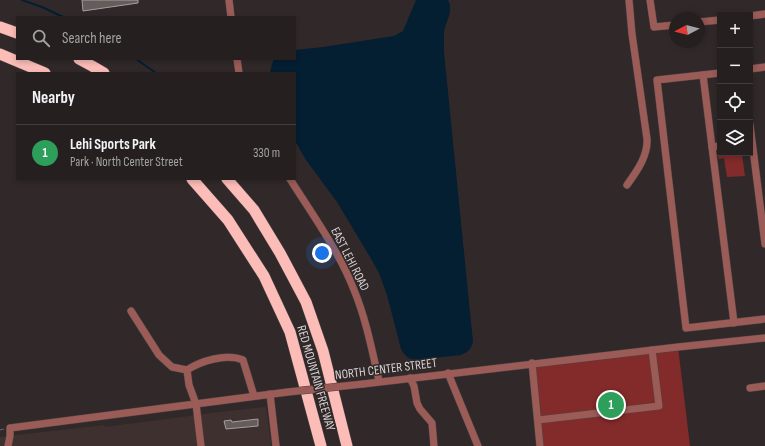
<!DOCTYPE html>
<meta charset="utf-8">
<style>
:root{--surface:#251f1f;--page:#2d2728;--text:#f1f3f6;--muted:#a3a2a4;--line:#423d3d;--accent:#7dbef9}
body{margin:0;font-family:"Sofia Sans Condensed",sans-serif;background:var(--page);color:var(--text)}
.controls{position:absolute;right:12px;top:12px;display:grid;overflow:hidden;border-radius:0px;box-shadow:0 2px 6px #0003}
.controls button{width:36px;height:36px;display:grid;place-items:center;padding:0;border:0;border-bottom:1px solid var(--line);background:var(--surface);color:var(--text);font:20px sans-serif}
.compass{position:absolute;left:669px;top:12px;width:36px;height:36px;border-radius:50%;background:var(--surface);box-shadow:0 2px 6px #0003;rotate:263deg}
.you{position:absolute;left:322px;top:253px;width:14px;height:14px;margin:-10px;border:3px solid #fff;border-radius:50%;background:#1a73e8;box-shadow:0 0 0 6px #1a73e833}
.badge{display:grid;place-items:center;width:26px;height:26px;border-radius:50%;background:var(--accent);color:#fff;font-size:13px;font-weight:700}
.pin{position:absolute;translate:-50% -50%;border:2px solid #fff;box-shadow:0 1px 4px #0006}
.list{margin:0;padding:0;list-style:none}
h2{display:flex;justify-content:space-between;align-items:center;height:52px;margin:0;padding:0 16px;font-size:17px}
h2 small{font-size:13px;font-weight:400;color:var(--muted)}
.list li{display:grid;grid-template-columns:26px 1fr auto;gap:12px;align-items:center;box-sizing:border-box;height:56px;padding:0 16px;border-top:1px solid var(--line)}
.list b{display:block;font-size:15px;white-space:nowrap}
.list p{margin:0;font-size:13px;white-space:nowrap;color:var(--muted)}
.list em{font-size:13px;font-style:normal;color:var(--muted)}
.icon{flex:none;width:22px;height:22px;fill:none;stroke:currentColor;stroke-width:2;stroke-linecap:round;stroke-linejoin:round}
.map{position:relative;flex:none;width:765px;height:446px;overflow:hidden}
.search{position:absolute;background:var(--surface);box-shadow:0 2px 6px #0003;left:16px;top:16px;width:280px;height:44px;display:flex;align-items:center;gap:10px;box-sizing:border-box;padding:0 14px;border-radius:0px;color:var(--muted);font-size:15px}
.panel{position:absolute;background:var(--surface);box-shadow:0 2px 6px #0003;left:16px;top:72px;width:280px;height:108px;border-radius:0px}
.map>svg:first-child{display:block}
.built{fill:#3e302e}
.green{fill:#832a2a}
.water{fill:#041e32}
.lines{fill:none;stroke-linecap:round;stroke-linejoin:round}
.stream{stroke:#041e32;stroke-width:2}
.building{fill:#655d5c;stroke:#a79e9d}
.minor-casing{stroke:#4c4444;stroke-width:8}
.highway-casing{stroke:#4c4444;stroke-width:12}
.path{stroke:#716a6a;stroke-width:1;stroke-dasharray:4 2;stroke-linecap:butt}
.minor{stroke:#9b5b57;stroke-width:7}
.highway{stroke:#fcbcb7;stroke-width:11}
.minor-bridge-casing{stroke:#4c4444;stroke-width:8;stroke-linecap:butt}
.minor-bridge{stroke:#9b5b57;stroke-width:7}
.labels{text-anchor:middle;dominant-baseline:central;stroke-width:3;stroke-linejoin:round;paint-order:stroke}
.street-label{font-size:13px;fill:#d8d3d3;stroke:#312929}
</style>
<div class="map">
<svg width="765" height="446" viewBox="0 0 765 446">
<rect width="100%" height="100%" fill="#312929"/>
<polygon class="built" points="266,407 271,446 0,446 0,437 104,425 105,427 212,413"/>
<g class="green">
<polygon points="723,154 727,156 742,155 745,176 727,177 724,158 719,159 718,155"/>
<polygon points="678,347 690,446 541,446 532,363"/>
</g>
<path class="water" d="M 416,0 L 448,0 C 454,11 446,21 444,32 C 444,38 444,45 444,52 L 473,342 C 471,349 468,352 461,355 L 416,360 C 408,359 405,356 401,349 L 387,295 L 379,273 L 370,257 L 337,202 L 306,160 L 295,141 L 295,73 L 270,73 L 272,64 L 274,59 L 295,59 L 295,50 L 323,47 L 394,36 L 403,31 Z"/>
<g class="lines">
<g class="stream">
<polyline points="22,0 42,7 63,17"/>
<polyline points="136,59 156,73"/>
</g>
</g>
<g class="building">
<polygon points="82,0 138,0 138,3 83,11"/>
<polygon points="258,419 258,426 226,429 224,421 231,420 232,422"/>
</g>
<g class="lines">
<defs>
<g id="minor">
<polyline points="229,0 231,17"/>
<polyline points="650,0 654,27 675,25"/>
<polyline points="750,16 765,14"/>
<polyline points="699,22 720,20"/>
<polyline points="237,59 239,73"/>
<polyline points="750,69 765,67"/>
<polyline points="720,73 657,80 686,328 765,319"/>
<polyline points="703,75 734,323"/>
<polyline points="750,125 765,244"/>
<polyline points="712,147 720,146"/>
<path d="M 290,179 C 312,214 339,251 354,290 C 366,319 372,350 379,381"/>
<path d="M 627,185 C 637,171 648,156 647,139 L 632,34 L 629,0"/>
<polyline points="131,311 159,355 172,367 187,370"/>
<polyline points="532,363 540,446"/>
<polyline points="448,373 478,446"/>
<polyline points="410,378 414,386 417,403 420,409 432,423 434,446"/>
<polyline points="363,384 678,347 765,338"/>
<polyline points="750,388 765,386"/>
<polyline points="270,394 276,446"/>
<polyline points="538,420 659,406 652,350"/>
<polyline points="8,446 10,436 10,428 288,392"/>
<path d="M 201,446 L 196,404 L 189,385 L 187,370 C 201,361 226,353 243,360 L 254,396"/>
</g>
<g id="highway">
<polyline points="0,27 17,33"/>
<polyline points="0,54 45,73"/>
<polyline points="79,59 92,66 104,73"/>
<polyline points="192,179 228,220 264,276 290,332 321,446"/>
<polyline points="227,179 254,210 280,253 306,302 323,351 347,446"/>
</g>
</defs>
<use href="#minor" class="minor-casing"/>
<use href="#highway" class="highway-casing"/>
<polyline class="path" points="0,430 4,429"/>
<use href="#minor" class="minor"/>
<use href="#highway" class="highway"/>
<defs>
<polyline id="minor-bridge" points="288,392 363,384"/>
</defs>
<use href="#minor-bridge" class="minor-bridge-casing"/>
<use href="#minor-bridge" class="minor-bridge"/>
</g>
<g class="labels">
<g class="street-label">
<text transform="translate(350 259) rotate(63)">EAST LEHI ROAD</text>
<text transform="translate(386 369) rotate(-7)">NORTH CENTER STREET</text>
<text transform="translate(316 378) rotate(74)">RED MOUNTAIN FREEWAY</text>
</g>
</g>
</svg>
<div class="controls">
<button>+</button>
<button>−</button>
<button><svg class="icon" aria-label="locate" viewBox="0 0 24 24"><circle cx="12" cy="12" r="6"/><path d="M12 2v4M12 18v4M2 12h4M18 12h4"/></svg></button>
<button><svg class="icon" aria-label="layers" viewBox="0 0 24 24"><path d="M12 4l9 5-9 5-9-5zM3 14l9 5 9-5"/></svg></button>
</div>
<svg class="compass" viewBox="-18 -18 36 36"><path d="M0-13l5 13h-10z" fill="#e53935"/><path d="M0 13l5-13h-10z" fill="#a3a2a4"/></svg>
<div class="you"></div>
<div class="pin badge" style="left:611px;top:405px;background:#2e9e5b">1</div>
<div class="search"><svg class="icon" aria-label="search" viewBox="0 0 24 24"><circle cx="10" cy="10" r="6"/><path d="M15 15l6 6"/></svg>Search here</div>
<section class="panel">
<h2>Nearby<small></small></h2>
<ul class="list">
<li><span class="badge" style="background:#2e9e5b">1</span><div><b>Lehi Sports Park</b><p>Park · North Center Street</p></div><em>330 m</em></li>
</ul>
</section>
</div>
